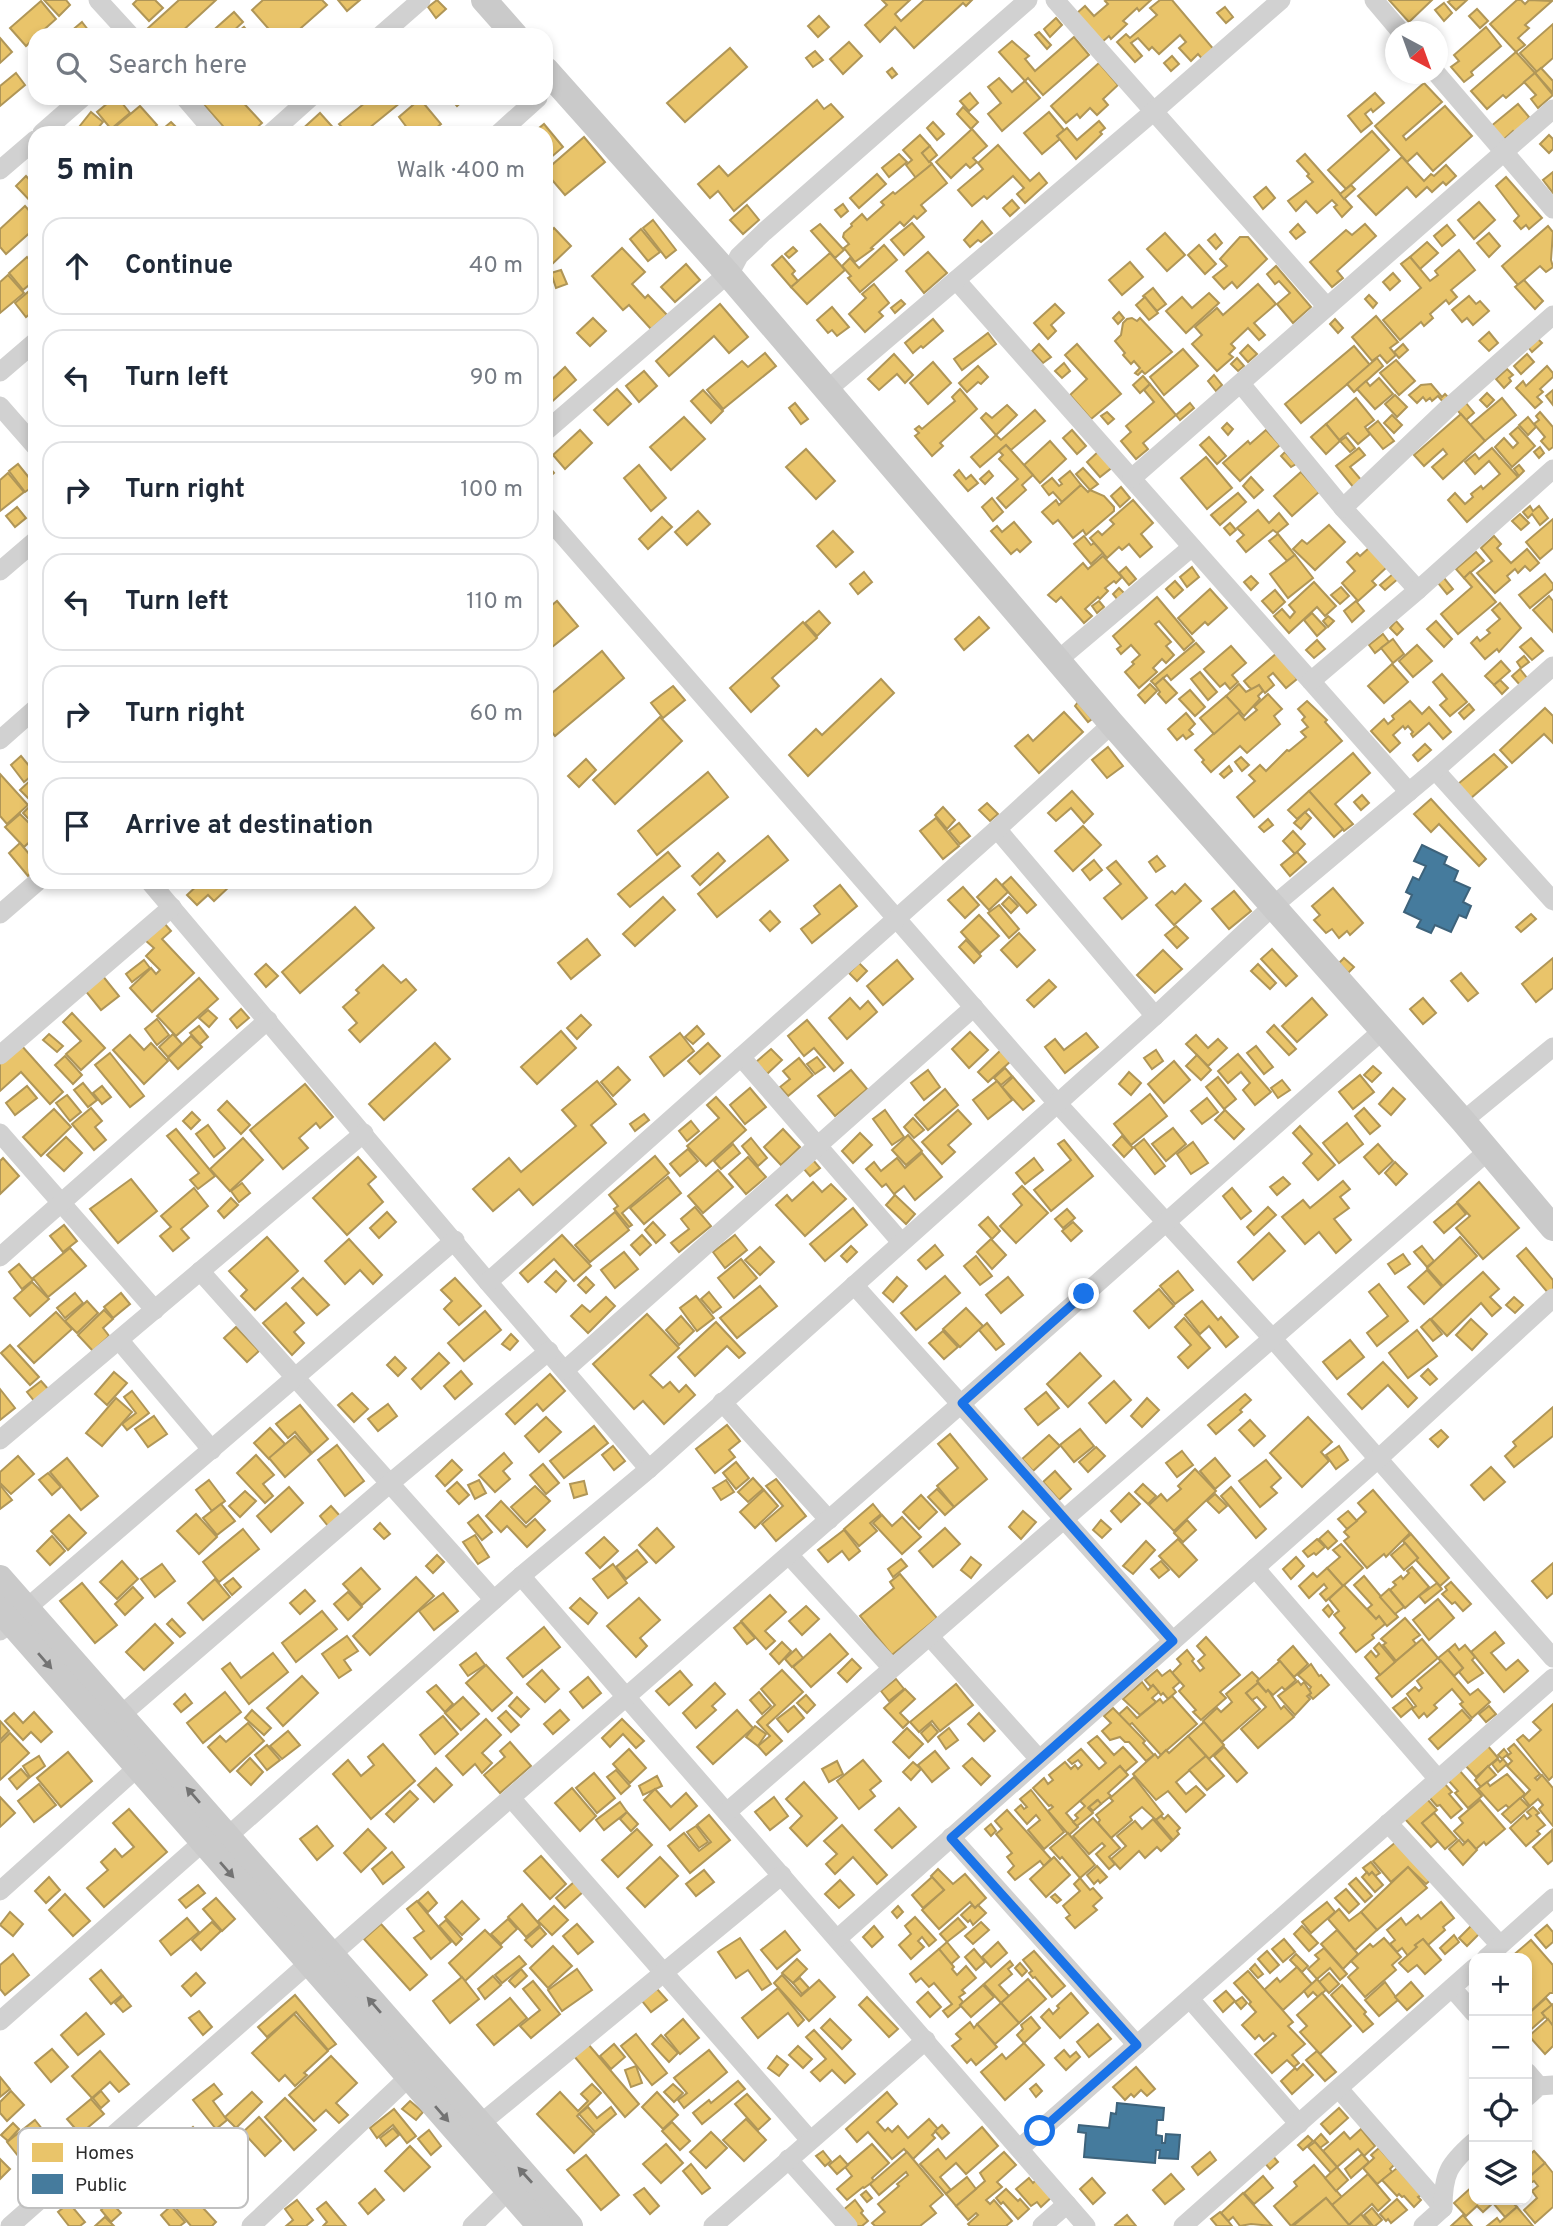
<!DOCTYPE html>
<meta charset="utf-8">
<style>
:root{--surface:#fff;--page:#f2f2f3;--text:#1f2937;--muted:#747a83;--line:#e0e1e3}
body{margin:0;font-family:Overpass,sans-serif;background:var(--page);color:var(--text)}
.controls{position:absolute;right:21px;bottom:21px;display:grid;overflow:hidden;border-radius:14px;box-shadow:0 4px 10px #0003}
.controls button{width:63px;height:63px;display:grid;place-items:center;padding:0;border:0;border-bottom:2px solid var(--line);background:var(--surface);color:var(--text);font:35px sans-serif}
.compass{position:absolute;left:1385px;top:21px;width:63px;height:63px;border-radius:50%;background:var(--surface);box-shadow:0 4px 10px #0003;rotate:139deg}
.stop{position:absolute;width:21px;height:21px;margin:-16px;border:5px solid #1a73e8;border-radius:50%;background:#fff}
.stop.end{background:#1a73e8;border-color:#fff;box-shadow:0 2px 7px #0008}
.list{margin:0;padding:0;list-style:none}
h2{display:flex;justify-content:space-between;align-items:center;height:91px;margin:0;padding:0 28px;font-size:30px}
h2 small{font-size:23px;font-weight:400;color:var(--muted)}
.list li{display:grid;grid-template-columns:46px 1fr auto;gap:21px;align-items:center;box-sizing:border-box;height:98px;margin:0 14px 14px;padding:0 14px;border:2px solid var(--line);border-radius:21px}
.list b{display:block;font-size:26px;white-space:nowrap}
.list em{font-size:23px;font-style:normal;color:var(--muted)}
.icon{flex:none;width:38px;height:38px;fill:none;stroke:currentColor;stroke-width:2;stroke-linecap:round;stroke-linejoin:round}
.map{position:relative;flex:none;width:1553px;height:2226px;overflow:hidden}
.search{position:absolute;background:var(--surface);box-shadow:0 4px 10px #0003;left:28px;top:28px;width:525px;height:77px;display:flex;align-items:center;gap:18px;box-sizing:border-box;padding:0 24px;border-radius:21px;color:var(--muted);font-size:26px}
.panel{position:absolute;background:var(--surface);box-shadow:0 4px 10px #0003;left:28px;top:126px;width:525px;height:763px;border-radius:21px}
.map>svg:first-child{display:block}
.homes{fill:#e9c46a;stroke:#b09657;stroke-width:2}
.public{fill:#457b9d;stroke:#3e637b;stroke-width:2}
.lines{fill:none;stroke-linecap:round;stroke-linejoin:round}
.street{stroke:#d1d1d1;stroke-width:19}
.secondary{stroke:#cacaca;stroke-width:26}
.oneway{fill:#737373}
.route{stroke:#1a73e8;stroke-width:9}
.key{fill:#fff;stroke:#c0c0c0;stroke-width:2}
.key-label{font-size:19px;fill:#2c2c2c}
</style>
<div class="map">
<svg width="1553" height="2226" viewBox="0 0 1553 2226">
<rect width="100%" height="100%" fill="#fff"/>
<g class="homes">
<polygon points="44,0 66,0 70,5 59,16"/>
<polygon points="137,0 155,0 163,8 149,21 133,4"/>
<polygon points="179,0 216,0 178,35 153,35 147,29"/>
<polygon points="263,0 322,0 327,5 293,35 274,35 252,10"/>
<polygon points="338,0 360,0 347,11"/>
<polygon points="437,0 446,9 436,18 428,7"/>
<polygon points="882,0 910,0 895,14 901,21 924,0 972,0 966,6 963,3 914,48 895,27 880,42 865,25 887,5"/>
<polygon points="1107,0 1151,0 1139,11 1137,8 1123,21 1127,24 1111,39 1109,36 1102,42 1077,13 1085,6 1094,16 1108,4 1105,1"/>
<polygon points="1160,0 1172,0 1216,52 1204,61 1198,54 1191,61 1179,48 1186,42 1180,35 1159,54 1152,47 1149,50 1138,38 1131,43 1142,56 1135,62 1117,42 1126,34 1130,38 1157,15 1150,8"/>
<polygon points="1389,0 1432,0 1409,22"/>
<polygon points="1451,0 1467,0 1456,10 1448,2"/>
<polygon points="1517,0 1521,0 1525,4 1529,0 1552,1 1525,25 1529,28 1518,38 1525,45 1516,52 1490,24"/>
<polygon points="41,1 56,19 38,35 35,35 35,38 26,46 10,28"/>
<polygon points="1444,3 1452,13 1444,21 1435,10"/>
<polygon points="1225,7 1233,17 1226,23 1217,13"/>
<polygon points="1477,9 1488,21 1480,28 1469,16"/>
<polygon points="234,12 243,22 229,35 208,35"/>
<polygon points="819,16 829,27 818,37 808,26"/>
<polygon points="1056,18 1062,25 1050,37 1044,29"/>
<polygon points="82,22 92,35 73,35 70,32"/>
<polygon points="1553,24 1553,58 1537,72 1520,53"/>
<polygon points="244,27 251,35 234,35"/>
<polygon points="1486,27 1501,46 1471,72 1473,75 1464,82 1451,67 1459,61 1454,55"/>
<polygon points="1039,32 1051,45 1047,49 1035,35"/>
<polygon points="1074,37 1089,55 1043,95 1028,78 1025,81 999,52 1012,41 1029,56 1025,59 1035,71"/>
<polygon points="0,38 12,52 0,63"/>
<polygon points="849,42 862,56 843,74 830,59"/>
<polygon points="730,48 747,67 685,122 667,103"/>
<polygon points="815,51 823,60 813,67 806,58"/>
<polygon points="1516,52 1535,73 1506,98 1503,95 1487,109 1471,91"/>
<polygon points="1172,56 1179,64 1171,71 1164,63"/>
<polygon points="1099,63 1118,85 1103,99 1108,105 1097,115 1090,108 1080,118 1077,114 1066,123 1051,106"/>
<polygon points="892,68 897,74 892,78 887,72"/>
<polygon points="1541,68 1553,81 1553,93 1535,73"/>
<polygon points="16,73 25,85 0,106 0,86"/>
<polygon points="1535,73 1553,95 1538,108 1531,99 1536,95 1524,82"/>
<polygon points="999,78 1012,92 1025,81 1040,98 1002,131 988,114 1001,103 988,87"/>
<polygon points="1424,83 1442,102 1403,136 1406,140 1445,106 1472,136 1433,171 1417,153 1407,162 1375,126"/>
<polygon points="970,93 978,103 969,111 960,101"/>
<polygon points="1375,93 1384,103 1373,112 1371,109 1365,114 1372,123 1361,132 1348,116"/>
<polygon points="114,98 118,98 130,113 111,129 97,112"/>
<polygon points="198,98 239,98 262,123 251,133 229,133"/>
<polygon points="371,98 406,98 363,133 347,133 339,124"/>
<polygon points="450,98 466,98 457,106"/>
<polygon points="420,99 441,124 430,133 411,133 399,117"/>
<polygon points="817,100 824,109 831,104 843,117 734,211 718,191 710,198 698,184 719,166 728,176"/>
<polygon points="1518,104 1529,117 1516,135 1513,131 1502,141 1490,127"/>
<polygon points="140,106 157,125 148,133 108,133"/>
<polygon points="963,107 978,122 971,129 957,114"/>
<polygon points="91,112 103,122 94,133 86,133 79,127"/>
<polygon points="1049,112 1064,130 1057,136 1060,139 1042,154 1024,133"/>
<polygon points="320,113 338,133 298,133"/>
<polygon points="1099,121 1105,128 1100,132 1102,134 1076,159 1057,136 1067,128 1077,140"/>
<polygon points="171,122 177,128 171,133 158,133"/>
<polygon points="933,122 944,134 937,140 927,128"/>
<polygon points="544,124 563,147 548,160 546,158 546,133 533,133"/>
<polygon points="972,129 987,146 973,158 977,162 970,168 966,164 951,178 936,162"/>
<polygon points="1372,131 1389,150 1346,189 1328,170"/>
<polygon points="920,135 930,146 922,153 932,164 916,178 906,165 912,160 903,150"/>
<polygon points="1549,135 1553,139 1553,149 1549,153 1540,144"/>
<polygon points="584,137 605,162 565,195 546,173 546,170"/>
<polygon points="998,145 1030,181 1039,173 1047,183 1025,203 1017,194 1024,188 1013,176 987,199 984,196 972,206 958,190 983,169 978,163"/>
<polygon points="930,146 937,155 929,162 922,153"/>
<polygon points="899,154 907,162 889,177 882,168"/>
<polygon points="1305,154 1352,207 1342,217 1334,207 1337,205 1332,200 1317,213 1306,201 1296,211 1288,201 1313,182 1307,176 1309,174 1297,161"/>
<polygon points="1402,157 1424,181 1431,174 1434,176 1446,165 1456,176 1446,185 1443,182 1432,192 1427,187 1416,197 1407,187 1376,215 1358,196"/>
<polygon points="932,164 947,183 921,205 926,211 917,219 914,216 904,226 900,222 871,248 873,249 855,262 844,248 849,244 843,237 844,233 852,226 851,224 862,214 867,220 884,205 881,202 893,192 895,194"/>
<polygon points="1553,172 1553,193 1543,180"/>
<polygon points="877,174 886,184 859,208 850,198"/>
<polygon points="26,176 35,186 35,206 16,186"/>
<polygon points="1506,177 1542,218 1529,229 1526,225 1521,229 1514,221 1519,216 1496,186"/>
<polygon points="1351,185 1355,189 1344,199 1340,194"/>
<polygon points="1266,187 1275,198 1263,209 1254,197"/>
<polygon points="1012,200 1019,208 1010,216 1003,208"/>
<polygon points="1479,202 1495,220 1474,239 1458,220"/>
<polygon points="843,204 848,211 841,217 835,210"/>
<polygon points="747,205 759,220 743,234 730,220"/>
<polygon points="25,206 35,217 35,228 6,254 0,247 0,229"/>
<polygon points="653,220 676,250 666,258 643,228"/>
<polygon points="982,221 992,233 981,242 978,240 970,247 964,240"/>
<polygon points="912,223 924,237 904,255 891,240"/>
<polygon points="820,224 844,250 835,258 811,231"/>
<polygon points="1298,224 1305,232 1296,239 1290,232"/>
<polygon points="1365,224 1376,236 1337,271 1343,278 1332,287 1310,262 1346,230 1352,235"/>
<polygon points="1447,225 1455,235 1442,246 1434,236"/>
<polygon points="1548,226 1553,232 1551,260 1553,267 1546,272 1540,266 1518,285 1502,266"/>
<polygon points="554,228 571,246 546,270 546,236"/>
<polygon points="641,229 660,252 648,261 630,239"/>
<polygon points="1165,233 1185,255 1167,271 1147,249"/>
<polygon points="1489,233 1500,246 1489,257 1477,243"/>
<polygon points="1215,234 1222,243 1216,249 1208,240"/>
<polygon points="1240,237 1248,237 1267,259 1237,288 1232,282 1224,289 1213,277 1227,266 1220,259"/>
<polygon points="1427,242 1438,253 1420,269 1410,257"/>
<polygon points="884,245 897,260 860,292 848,278 851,276 842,266 850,258 859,268"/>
<polygon points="1199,245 1216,264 1205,274 1188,255"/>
<polygon points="793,247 797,251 789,258 785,254"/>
<polygon points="622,248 645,272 632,284 645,298 648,295 667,315 651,329 629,305 623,310 592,276"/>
<polygon points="1459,250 1475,270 1451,290 1457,297 1449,304 1446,300 1430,314 1433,318 1424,326 1421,322 1400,340 1383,320 1421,288 1401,264 1410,257 1430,281 1438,275 1435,271"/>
<polygon points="928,252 947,273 924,293 906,271"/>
<polygon points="830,253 845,270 807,304 791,287"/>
<polygon points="782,256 795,271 792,274 798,281 791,287 772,265"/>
<polygon points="27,257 35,267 35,280 23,290 9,273"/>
<polygon points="1130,262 1143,277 1122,295 1109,280"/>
<polygon points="686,264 700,280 675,302 661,287"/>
<polygon points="1276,266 1311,307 1293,323 1277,304 1290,293 1279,281 1275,284 1267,274"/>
<polygon points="561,270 567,284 556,288 551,273"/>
<polygon points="1393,273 1400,281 1390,290 1383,282"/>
<polygon points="8,275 24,293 0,313 0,282"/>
<polygon points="1524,280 1543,301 1535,309 1515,287"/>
<polygon points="874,284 889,303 879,312 883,316 865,332 849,314 866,298 862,294"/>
<polygon points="1258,284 1276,304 1254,323 1265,335 1259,340 1248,328 1231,344 1235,348 1229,354 1233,357 1217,371 1192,344 1202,335 1195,327 1217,308 1223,315"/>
<polygon points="1153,288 1166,304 1157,311 1143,296"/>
<polygon points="28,292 35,300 35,310 26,317 15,303"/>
<polygon points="1209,293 1219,303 1186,333 1166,311 1182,297 1192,308"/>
<polygon points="1369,295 1377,303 1373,308 1365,299"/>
<polygon points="1469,296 1476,304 1480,301 1489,311 1473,325 1467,318 1462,322 1452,310"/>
<polygon points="1145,297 1158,313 1149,320 1136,305"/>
<polygon points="901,300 905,304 895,313 891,308"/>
<polygon points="720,304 748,337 729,353 714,336 669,376 656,361"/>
<polygon points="1055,304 1064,313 1051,325 1056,331 1048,339 1034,323"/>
<polygon points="832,307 849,327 837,336 832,330 828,333 817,320"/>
<polygon points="1119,312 1124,318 1118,324 1113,318"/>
<polygon points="1376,316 1398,342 1390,348 1396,355 1387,363 1380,355 1372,361 1352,337"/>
<polygon points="593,318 606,331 590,346 577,333"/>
<polygon points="1132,318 1137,321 1140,318 1172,352 1145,374 1142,371 1138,375 1135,373 1140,368 1134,361 1131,364 1123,355 1125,353 1115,341 1121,335 1123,323 1127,319"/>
<polygon points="933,319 943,331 923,348 921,346 913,353 905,343"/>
<polygon points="1335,319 1343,328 1338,333 1330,324"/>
<polygon points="1489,332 1498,343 1489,351 1479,341"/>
<polygon points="988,333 996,344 962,370 954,359"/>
<polygon points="1538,339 1542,343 1532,352 1528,347"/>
<polygon points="1039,344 1051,357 1043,363 1032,351"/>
<polygon points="1077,344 1121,394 1091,419 1070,395 1087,379 1065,355"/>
<polygon points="1403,344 1408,350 1399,358 1394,352"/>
<polygon points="1248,345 1257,354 1248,362 1240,353"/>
<polygon points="1354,346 1370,365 1301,423 1285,404"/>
<polygon points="1183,349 1198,366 1164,395 1150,377"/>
<polygon points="765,353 776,366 723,409 707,390 742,361 748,367"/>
<polygon points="894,354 913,375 905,383 897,374 879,390 868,379"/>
<polygon points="1527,354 1534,362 1521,374 1514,366"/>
<polygon points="1237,358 1244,366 1238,371 1231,364"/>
<polygon points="1377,358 1383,366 1354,392 1347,384"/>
<polygon points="1396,360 1415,381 1399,395 1380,373"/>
<polygon points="933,362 951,383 928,404 910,383"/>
<polygon points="1064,363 1070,371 1062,378 1055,371"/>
<polygon points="978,366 988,377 981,384 978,382 967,392 959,383"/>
<polygon points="1547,366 1553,373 1553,377 1540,389 1543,392 1537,397 1542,402 1535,408 1516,388 1523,381 1526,386"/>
<polygon points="565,367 576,380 546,407 546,385"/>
<polygon points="1507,369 1513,375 1509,378 1511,381 1504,388 1496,379"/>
<polygon points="644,371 657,386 639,402 626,386"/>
<polygon points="1214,375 1222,385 1216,391 1208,381"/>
<polygon points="1143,376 1150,384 1140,393 1133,385"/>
<polygon points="1379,378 1393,394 1375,409 1357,389 1366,381 1370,386"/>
<polygon points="1150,384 1176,415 1143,443 1148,449 1136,459 1121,441 1131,432 1126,426 1154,402 1144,390"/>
<polygon points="1431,384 1442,397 1445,394 1449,398 1443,402 1438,396 1432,401 1430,398 1426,401 1423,397 1417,403 1409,395 1421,385"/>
<polygon points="617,389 631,404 608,425 594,410"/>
<polygon points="960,389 977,409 940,443 943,446 932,456 915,436 919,433 915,429 919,426 922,429 955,401 952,397"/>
<polygon points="703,390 723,411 711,423 691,401"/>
<polygon points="1553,390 1553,405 1546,396"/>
<polygon points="1487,393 1494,400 1487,407 1480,400"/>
<polygon points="1395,395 1407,407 1397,417 1385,404"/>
<polygon points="1356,398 1374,420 1365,427 1370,434 1358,444 1348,433 1339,440 1326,424"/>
<polygon points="1502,398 1516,415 1485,441 1470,425"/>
<polygon points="795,403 808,419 801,424 789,408"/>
<polygon points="1190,403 1194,408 1180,420 1176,415"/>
<polygon points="1466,403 1474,413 1466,420 1457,410"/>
<polygon points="1007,405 1017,415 996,435 981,418 986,413 992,418"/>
<polygon points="1035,410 1045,421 1011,450 1006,445 980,467 971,457 996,435 1001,440"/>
<polygon points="1107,412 1114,419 1108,424 1101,416"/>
<polygon points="1540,412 1553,427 1553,447 1549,450 1541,441 1545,437 1534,424 1539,420 1536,416"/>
<polygon points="1461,414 1485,441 1443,479 1432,467 1447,454 1443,449 1424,466 1414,455"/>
<polygon points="1392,415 1402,425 1394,433 1384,423"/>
<polygon points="684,417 705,439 671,470 650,447"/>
<polygon points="1528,417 1536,427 1528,435 1519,425"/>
<polygon points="1378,421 1394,441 1383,449 1367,430"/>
<polygon points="1227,423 1233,429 1228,435 1222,428"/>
<polygon points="1326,424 1340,441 1326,454 1311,437"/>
<polygon points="1518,427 1535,446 1512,467 1495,447 1504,438 1513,448 1518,443 1510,434"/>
<polygon points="580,430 592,443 565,469 553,455"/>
<polygon points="1072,430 1086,446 1077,454 1063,438"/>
<polygon points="1266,430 1280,445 1240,481 1223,463 1248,441 1250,444"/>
<polygon points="1209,437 1226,456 1217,464 1200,445"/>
<polygon points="1346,437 1355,448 1350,452 1340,441"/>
<polygon points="1050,441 1066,459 1040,483 1024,465"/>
<polygon points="1006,445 1033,475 1022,485 1026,490 1006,508 997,498 1018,479 999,459 1003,455 999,451"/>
<polygon points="1540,447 1544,453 1539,458 1534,452"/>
<polygon points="1359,448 1365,455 1350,467 1362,481 1354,488 1336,466"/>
<polygon points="1492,448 1518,477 1467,522 1448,500 1455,493 1465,504 1473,497 1471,494 1481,486 1483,489 1500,474 1489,461 1475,474 1465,462 1475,454 1479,459"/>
<polygon points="806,449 835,481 816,499 786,467"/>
<polygon points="1100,450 1114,466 1100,477 1087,462"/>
<polygon points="1285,452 1296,464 1291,467 1281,456"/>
<polygon points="1206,457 1232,488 1207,509 1181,478"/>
<polygon points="546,463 554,473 546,480"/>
<polygon points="18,464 35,485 25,492 9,471"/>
<polygon points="639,465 666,498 651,511 624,478"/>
<polygon points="1519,465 1524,471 1519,476 1514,469"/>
<polygon points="1083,468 1098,484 1090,490 1076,474"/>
<polygon points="959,470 966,479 971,475 978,483 968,491 954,475"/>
<polygon points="989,471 993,476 985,484 980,479"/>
<polygon points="1070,471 1081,485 1062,502 1053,492 1049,495 1042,486 1052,478 1059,486 1062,484 1059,480"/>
<polygon points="1301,472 1319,492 1292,516 1274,496"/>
<polygon points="8,473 24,492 0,511 0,480"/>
<polygon points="1251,477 1263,490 1254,498 1243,486"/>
<polygon points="1081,485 1088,492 1090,490 1104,496 1114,507 1114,511 1086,535 1083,530 1073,538 1058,520 1053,524 1042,512 1056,500 1059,505"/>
<polygon points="1121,487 1130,498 1120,507 1111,496"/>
<polygon points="1238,493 1246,502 1220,525 1211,515"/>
<polygon points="992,498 1003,512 993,521 982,507"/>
<polygon points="1133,500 1153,523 1141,534 1152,547 1140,557 1129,544 1122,550 1119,547 1107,558 1090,538 1098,531 1102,535 1114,524 1110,520"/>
<polygon points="1530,506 1533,511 1539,506 1548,518 1540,525 1532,514 1528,518 1523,512"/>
<polygon points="17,507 26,518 15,527 6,516"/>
<polygon points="1258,510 1269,523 1279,513 1288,524 1277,533 1273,530 1246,552 1237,541 1244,535 1237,528"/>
<polygon points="698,511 710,524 687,545 675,532"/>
<polygon points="1520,514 1529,523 1521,530 1512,521"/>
<polygon points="662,517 672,527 648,549 639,539"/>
<polygon points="1553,519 1553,548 1540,559 1526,542"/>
<polygon points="1014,522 1031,542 1020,552 1017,549 1011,554 991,531 997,526 1002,532"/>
<polygon points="1230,523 1236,530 1230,535 1224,528"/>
<polygon points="1329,525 1345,542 1315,570 1293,549 1302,540 1307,544"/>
<polygon points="833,531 853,552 836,567 817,546"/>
<polygon points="1278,534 1295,555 1287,561 1269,541"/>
<polygon points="1084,536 1091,545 1094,543 1103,553 1091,564 1074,544"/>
<polygon points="1494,536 1501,544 1497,548 1511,563 1527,549 1539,563 1530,571 1525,566 1518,573 1515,569 1507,576 1510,580 1495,593 1477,573 1492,561 1481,548"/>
<polygon points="1370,547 1387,567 1372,581 1376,585 1358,601 1342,583 1355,571 1347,562 1357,553 1360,556"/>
<polygon points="1476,552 1484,561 1464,578 1456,569"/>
<polygon points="1295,555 1313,578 1288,598 1270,574"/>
<polygon points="1103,556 1122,577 1116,583 1114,581 1105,588 1108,591 1100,599 1098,597 1085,609 1092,616 1084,623 1061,597 1056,602 1048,595 1083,563 1088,569"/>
<polygon points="1126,567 1136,579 1129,585 1119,573"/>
<polygon points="1192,567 1199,577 1187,587 1180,577"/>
<polygon points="864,572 872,582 858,594 850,584"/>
<polygon points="1470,572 1496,602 1458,634 1441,614 1472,587 1464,578"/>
<polygon points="1394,573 1399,578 1385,590 1380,585"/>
<polygon points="1545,574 1553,584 1553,589 1530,608 1519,595"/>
<polygon points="1251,576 1258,583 1251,590 1244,582"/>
<polygon points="1444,578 1453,589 1447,594 1438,583"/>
<polygon points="1175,581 1183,590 1174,598 1166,589"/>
<polygon points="1314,582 1336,606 1325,616 1317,607 1289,633 1274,616 1282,609 1290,618 1295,612 1289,605"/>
<polygon points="1341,587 1349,596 1340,604 1331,595"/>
<polygon points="1119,588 1125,594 1118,600 1113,594"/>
<polygon points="1210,589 1227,608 1208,625 1205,622 1192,634 1178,618"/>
<polygon points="1275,590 1285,602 1273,613 1262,601"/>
<polygon points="1549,596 1553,601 1553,632 1533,610"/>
<polygon points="1157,597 1194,641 1184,650 1159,621 1155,624 1171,642 1166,646 1174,655 1166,663 1162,659 1153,668 1157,672 1139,688 1125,672 1134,664 1132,662 1140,655 1131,645 1121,654 1117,649 1121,646 1113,636"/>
<polygon points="557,601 578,626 546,652 546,610"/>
<polygon points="1099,601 1104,607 1097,613 1092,606"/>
<polygon points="1356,601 1364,611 1352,622 1344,611"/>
<polygon points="1500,603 1521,628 1499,652 1497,649 1485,659 1471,643 1477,637 1480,641 1490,633 1487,630 1500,619 1492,610"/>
<polygon points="819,611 830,623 817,636 805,623"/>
<polygon points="1312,613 1326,628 1317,636 1304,620"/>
<polygon points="1328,616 1334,621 1328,627 1323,621"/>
<polygon points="979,617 989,628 964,650 955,639"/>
<polygon points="1396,621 1403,629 1397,635 1390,628"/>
<polygon points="1436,621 1452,639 1444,647 1427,629"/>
<polygon points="803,622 817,638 772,678 779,686 751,712 730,688"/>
<polygon points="1383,634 1389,642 1375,653 1369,645"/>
<polygon points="1531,638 1543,651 1532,660 1520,647"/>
<polygon points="1393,639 1404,654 1393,663 1381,648"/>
<polygon points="1317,640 1325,649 1314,658 1306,650"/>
<polygon points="1196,643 1204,652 1171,680 1167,675 1155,685 1151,681"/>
<polygon points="1417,645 1432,661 1413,677 1399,661"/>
<polygon points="1231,646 1246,663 1232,675 1238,682 1230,689 1225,683 1220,687 1204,669"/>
<polygon points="602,651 624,678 555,736 546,725 546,698"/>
<polygon points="1278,652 1297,679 1286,688 1273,673 1268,677 1274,685 1265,693 1259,685 1253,690 1249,687 1244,681"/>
<polygon points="1524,656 1529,662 1521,668 1517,662"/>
<polygon points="1501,661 1510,671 1494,685 1485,676"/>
<polygon points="1392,664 1408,682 1384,703 1368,686"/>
<polygon points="1520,669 1527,678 1520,685 1512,676"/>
<polygon points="1200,672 1217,692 1208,700 1191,679"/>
<polygon points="1442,674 1467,702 1450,716 1440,705 1447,699 1433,682"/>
<polygon points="1163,678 1177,693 1166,703 1158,694 1160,692 1155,685"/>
<polygon points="881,679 894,693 808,776 789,755 816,729 822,735"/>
<polygon points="1500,680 1508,688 1502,694 1494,685"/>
<polygon points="1150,684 1157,691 1145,703 1138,695"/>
<polygon points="1239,684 1246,692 1259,685 1263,691 1258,696 1260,699 1244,716 1226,696"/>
<polygon points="673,686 685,700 663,718 651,703"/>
<polygon points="1190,690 1205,707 1195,716 1179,699"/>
<polygon points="1268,694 1282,709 1274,716 1280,724 1247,753 1240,746 1211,772 1202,762 1204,760 1195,750 1238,712 1245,720 1257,710 1254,707"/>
<polygon points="1226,696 1240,711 1214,734 1200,718"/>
<polygon points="1307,701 1327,720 1325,722 1342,741 1254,817 1237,797 1255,781 1249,775 1260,765 1266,771 1287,750 1289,751 1306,737 1301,732 1308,727 1302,720 1305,717 1298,709"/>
<polygon points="1410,701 1422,714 1429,707 1451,732 1443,739 1429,723 1413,737 1411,734 1413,732 1408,726 1405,729 1403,726 1393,735 1400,743 1390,752 1371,731 1384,719 1388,724 1394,719 1392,716"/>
<polygon points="1078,702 1092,719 1088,722 1075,706"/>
<polygon points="1469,704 1474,710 1464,719 1459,713"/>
<polygon points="1545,708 1553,716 1553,743 1544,734 1512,763 1500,750"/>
<polygon points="1064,712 1083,732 1039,773 1015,746 1028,735 1033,741"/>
<polygon points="1186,713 1195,724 1189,730 1193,734 1186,739 1183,735 1177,740 1168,729"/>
<polygon points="660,717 682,741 615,804 593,780"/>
<polygon points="1425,744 1431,750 1418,761 1413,755"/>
<polygon points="1108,747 1123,766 1107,778 1092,760"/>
<polygon points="1353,753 1370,773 1335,804 1353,824 1344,831 1309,791"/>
<polygon points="1494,754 1507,767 1471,798 1458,784"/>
<polygon points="21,756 35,773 24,782 11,765"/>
<polygon points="1241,757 1249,765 1242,771 1235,762"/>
<polygon points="586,759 596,770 579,787 568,776"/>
<polygon points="1229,766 1232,771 1224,778 1220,774"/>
<polygon points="708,772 728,797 657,855 638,831"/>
<polygon points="0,774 28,805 7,824 0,816"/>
<polygon points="35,776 35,793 29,799 20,790"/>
<polygon points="1072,791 1093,814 1084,823 1071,808 1056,821 1048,813"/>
<polygon points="1309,791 1343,829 1334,837 1309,809 1297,819 1288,810"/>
<polygon points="1362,795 1369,803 1361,810 1354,802"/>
<polygon points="1431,799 1486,859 1479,866 1439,824 1431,832 1414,814"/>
<polygon points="35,801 35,826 23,813"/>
<polygon points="987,803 998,814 990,821 979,810"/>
<polygon points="943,807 955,820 947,829 935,815"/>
<polygon points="1305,812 1311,818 1301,829 1294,823"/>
<polygon points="20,814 35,829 35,837 24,847 5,827"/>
<polygon points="936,818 959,846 943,859 920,831"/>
<polygon points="1268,819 1273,825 1264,832 1259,827"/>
<polygon points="959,823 970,836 960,844 949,831"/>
<polygon points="1083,826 1101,845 1073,871 1055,851"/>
<polygon points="1293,831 1305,844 1295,854 1283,841"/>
<polygon points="768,836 788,860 717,917 698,894"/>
<polygon points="20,843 35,861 35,870 28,876 9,853"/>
<polygon points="668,852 680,866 630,907 618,894"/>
<polygon points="1297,852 1306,862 1290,876 1281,865"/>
<polygon points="718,853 725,861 700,885 692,876"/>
<polygon points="1157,856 1165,866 1156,872 1149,862"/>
<polygon points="1094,860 1102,870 1090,880 1082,870"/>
<polygon points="1116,861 1147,898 1122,919 1104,898 1121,884 1107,868"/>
<polygon points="1011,877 1036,905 1027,913 1002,885"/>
<polygon points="996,879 1008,892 989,910 977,897"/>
<polygon points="201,882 225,882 229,887 214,901 208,895 197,905 187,895"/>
<polygon points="1185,884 1201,901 1174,925 1156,905 1172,891 1175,894"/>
<polygon points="840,885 857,906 812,943 801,929 820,914 814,906"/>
<polygon points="963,887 979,905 965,918 948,900"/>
<polygon points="1333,888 1363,923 1350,935 1347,931 1339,938 1332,929 1326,933 1314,920 1320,915 1312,906"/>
<polygon points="1234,891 1251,911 1229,929 1212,909"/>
<polygon points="663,897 675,910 635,946 623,934"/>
<polygon points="1009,897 1018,906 1011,913 1002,904"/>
<polygon points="999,905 1019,929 1009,938 988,913"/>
<polygon points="355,907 374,928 300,993 282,972"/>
<polygon points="770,911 780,922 770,931 760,920"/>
<polygon points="1531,914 1536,919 1521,932 1516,927"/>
<polygon points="979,915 999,936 980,953 961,932"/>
<polygon points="164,923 171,931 162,939 194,973 152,1012 130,988 151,968 156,974 160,970 146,956 154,948 145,940"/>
<polygon points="1176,926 1188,938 1177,948 1165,935"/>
<polygon points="1019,933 1035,950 1017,967 1001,950"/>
<polygon points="587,939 600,955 571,979 558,963"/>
<polygon points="966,940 981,956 974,963 959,947"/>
<polygon points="1272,949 1297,976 1286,986 1261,959"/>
<polygon points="1163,950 1182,969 1155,993 1137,975"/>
<polygon points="1344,958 1354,967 1348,973 1339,963"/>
<polygon points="1553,958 1553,988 1536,1002 1522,984"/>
<polygon points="144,960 150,968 132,982 126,974"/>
<polygon points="897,960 913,979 883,1005 867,986"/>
<polygon points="859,963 867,971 857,981 849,973"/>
<polygon points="266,964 278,976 266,987 255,974"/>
<polygon points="1258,964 1276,983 1270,989 1251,971"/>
<polygon points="383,965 401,983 406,979 416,990 360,1042 349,1030 357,1023 343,1007 359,993 356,990"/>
<polygon points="1461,973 1478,993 1468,1001 1451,981"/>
<polygon points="102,975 119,996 101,1010 84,989"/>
<polygon points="199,978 218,999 176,1036 157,1016"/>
<polygon points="1049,980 1056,987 1034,1007 1027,1000"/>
<polygon points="850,998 860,1009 868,1001 877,1012 847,1039 829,1018"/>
<polygon points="1312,998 1327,1015 1297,1042 1282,1026"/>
<polygon points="1423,998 1436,1013 1423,1024 1410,1009"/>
<polygon points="241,1009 249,1018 237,1028 230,1019"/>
<polygon points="208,1010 217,1018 209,1027 199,1018"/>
<polygon points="72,1013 105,1048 81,1070 66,1054 81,1041 63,1022"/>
<polygon points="581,1015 591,1025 577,1039 567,1028"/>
<polygon points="157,1019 169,1035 157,1045 145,1029"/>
<polygon points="807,1020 843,1063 834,1071 814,1048 804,1056 788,1036"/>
<polygon points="1274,1025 1296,1049 1289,1055 1267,1032"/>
<polygon points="199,1026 208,1037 200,1044 190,1033"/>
<polygon points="697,1026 704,1034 693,1044 685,1037"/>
<polygon points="561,1031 576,1048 537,1084 521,1067"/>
<polygon points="970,1032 988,1050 969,1068 952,1049"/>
<polygon points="680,1033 694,1051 664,1076 650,1057"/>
<polygon points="1086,1033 1098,1047 1065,1073 1045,1047 1055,1039 1064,1050"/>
<polygon points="49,1034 63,1046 57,1052 43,1040"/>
<polygon points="173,1034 182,1044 168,1057 159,1047"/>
<polygon points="130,1035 144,1050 151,1043 168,1061 144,1084 113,1050"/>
<polygon points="1196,1035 1208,1048 1218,1039 1227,1048 1208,1066 1186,1044"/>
<polygon points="191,1036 202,1047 178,1069 168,1058"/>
<polygon points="435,1043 450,1059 384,1120 369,1104"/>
<polygon points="708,1043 720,1056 700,1074 688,1061"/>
<polygon points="21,1045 63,1092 50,1104 21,1072 0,1091 0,1063"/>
<polygon points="1256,1046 1273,1067 1264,1074 1247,1053"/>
<polygon points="771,1049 782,1060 767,1074 756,1062"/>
<polygon points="1002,1049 1012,1060 988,1082 978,1072"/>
<polygon points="1156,1050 1163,1061 1152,1069 1144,1058"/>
<polygon points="110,1053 144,1096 130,1107 95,1065"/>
<polygon points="1238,1054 1271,1092 1255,1105 1243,1090 1250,1083 1241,1072 1228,1083 1218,1071"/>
<polygon points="1197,1055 1211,1070 1201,1080 1186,1066"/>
<polygon points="65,1056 82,1075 73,1084 55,1065"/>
<polygon points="817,1057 825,1067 815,1074 807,1064"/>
<polygon points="799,1058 813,1075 788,1096 780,1087 790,1079 783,1071"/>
<polygon points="1174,1061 1190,1080 1164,1103 1148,1084"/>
<polygon points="1373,1066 1381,1073 1372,1082 1364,1075"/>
<polygon points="618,1067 630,1080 613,1096 601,1082"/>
<polygon points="1005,1068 1012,1076 1001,1085 994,1078"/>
<polygon points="851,1070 867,1089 835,1116 818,1096"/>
<polygon points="928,1070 940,1087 924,1100 911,1083"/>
<polygon points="1129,1072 1141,1083 1131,1095 1119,1084"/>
<polygon points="1360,1075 1374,1092 1353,1109 1339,1092"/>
<polygon points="1013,1077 1034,1101 1023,1110 1002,1087"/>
<polygon points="1218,1077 1236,1099 1224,1109 1206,1087"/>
<polygon points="1282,1080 1290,1090 1278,1098 1271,1088"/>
<polygon points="597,1081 616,1104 591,1125 606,1143 533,1205 519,1189 493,1211 473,1189 509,1158 521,1172 576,1126 562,1110"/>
<polygon points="997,1081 1012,1100 988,1119 973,1100"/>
<polygon points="83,1083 97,1100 88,1107 74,1090"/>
<polygon points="305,1084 333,1117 320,1128 316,1123 299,1138 308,1148 283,1169 250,1130"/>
<polygon points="27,1086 37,1098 15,1115 6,1103"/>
<polygon points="102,1086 111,1097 102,1104 93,1093"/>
<polygon points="750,1088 766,1107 745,1124 730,1105"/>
<polygon points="1393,1088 1405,1099 1391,1115 1379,1104"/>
<polygon points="945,1089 958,1105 928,1130 915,1115"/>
<polygon points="1150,1094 1167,1116 1131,1145 1114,1124"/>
<polygon points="67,1095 81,1112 70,1121 56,1103"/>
<polygon points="716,1097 746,1130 706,1166 687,1146 719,1118 707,1105"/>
<polygon points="1207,1098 1218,1112 1202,1124 1191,1111"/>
<polygon points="227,1101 250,1125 241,1134 218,1110"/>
<polygon points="91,1108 102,1121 95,1127 106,1140 94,1150 72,1124"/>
<polygon points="1364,1108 1380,1126 1370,1134 1355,1116"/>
<polygon points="54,1109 71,1127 41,1156 23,1137"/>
<polygon points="885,1110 904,1137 892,1145 873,1119"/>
<polygon points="958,1110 971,1124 948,1145 955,1152 942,1164 922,1142"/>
<polygon points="1225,1110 1244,1129 1234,1139 1215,1120"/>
<polygon points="192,1112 200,1120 191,1129 183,1121"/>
<polygon points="644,1114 649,1120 635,1131 630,1124"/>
<polygon points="913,1118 924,1130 914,1138 904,1127"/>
<polygon points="691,1121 699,1131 687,1141 679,1131"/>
<polygon points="1347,1123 1363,1144 1339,1163 1323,1143"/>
<polygon points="208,1125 225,1148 214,1157 196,1134"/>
<polygon points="1300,1126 1335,1165 1318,1180 1303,1163 1312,1154 1293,1133"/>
<polygon points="1173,1128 1186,1144 1166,1161 1152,1144"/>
<polygon points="176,1129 215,1176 198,1189 190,1180 199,1173 167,1136"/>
<polygon points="783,1129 800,1147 781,1165 764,1147"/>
<polygon points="860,1133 872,1145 853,1163 842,1151"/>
<polygon points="908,1135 922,1151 906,1165 892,1150"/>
<polygon points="1122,1136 1133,1148 1124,1157 1113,1145"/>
<polygon points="66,1137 82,1153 64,1171 47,1155"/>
<polygon points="243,1138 263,1160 230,1191 210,1169"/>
<polygon points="751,1138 767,1158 758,1166 742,1146"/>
<polygon points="1144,1139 1165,1166 1155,1174 1134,1147"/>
<polygon points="1064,1140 1093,1176 1051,1211 1034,1190 1071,1160 1058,1144"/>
<polygon points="1193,1142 1208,1163 1191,1174 1177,1154"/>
<polygon points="733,1144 740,1153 721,1169 714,1161"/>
<polygon points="1378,1144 1393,1161 1379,1174 1364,1157"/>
<polygon points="688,1149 698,1161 680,1176 670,1164"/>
<polygon points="922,1153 942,1177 915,1200 904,1186 894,1194 886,1184 882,1187 866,1169 874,1162 881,1171 897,1158 905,1168"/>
<polygon points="655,1156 669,1173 622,1213 632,1225 629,1227 614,1209 618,1206 609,1195"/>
<polygon points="358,1157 376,1177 368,1184 383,1202 347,1235 313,1198"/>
<polygon points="748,1157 766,1177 746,1194 729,1174"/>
<polygon points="3,1158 19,1176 0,1194 0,1161"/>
<polygon points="1034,1158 1043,1170 1025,1184 1016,1173"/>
<polygon points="813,1160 820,1168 810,1176 803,1168"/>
<polygon points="1395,1162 1407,1174 1396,1185 1385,1173"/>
<polygon points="718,1170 733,1187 703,1213 688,1196"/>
<polygon points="668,1177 681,1193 644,1224 630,1208"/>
<polygon points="1283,1177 1290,1184 1277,1195 1270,1187"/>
<polygon points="131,1179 157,1211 118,1243 90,1209"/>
<polygon points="1343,1181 1350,1189 1340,1197 1349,1208 1334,1219 1351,1240 1336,1253 1319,1232 1305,1244 1282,1217 1303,1200 1310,1208"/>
<polygon points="813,1182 822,1192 831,1184 846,1199 805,1236 776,1205 787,1195 792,1201"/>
<polygon points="1479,1182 1519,1228 1483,1259 1456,1228 1470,1216 1457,1202"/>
<polygon points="242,1183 250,1193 239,1202 231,1191"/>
<polygon points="1022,1186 1048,1213 1016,1243 1000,1226 1022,1205 1013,1194"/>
<polygon points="194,1188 208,1206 181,1229 189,1238 173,1251 160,1236 171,1227 161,1216"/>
<polygon points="1232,1188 1251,1211 1241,1219 1223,1196"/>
<polygon points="895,1195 915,1214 906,1224 886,1205"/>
<polygon points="231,1198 238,1205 224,1218 218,1211"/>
<polygon points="1457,1203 1466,1214 1444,1233 1434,1222"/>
<polygon points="695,1207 711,1226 679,1252 671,1243 689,1229 681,1219"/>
<polygon points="1268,1207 1276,1215 1254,1235 1247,1227"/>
<polygon points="853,1208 867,1225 825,1261 810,1244"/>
<polygon points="1067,1209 1075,1218 1063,1228 1055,1219"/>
<polygon points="387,1212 396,1222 379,1238 370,1228"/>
<polygon points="615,1212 629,1230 590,1262 575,1245"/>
<polygon points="988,1217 1000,1231 992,1239 979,1225"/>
<polygon points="653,1222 665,1235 656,1243 645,1230"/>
<polygon points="1073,1222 1082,1231 1071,1241 1062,1231"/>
<polygon points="64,1225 77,1241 63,1252 50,1236"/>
<polygon points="1269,1233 1285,1251 1253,1280 1238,1262"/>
<polygon points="562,1235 591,1266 574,1281 554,1259 528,1282 520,1273"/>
<polygon points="642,1235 651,1245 640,1255 631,1245"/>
<polygon points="735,1235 747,1250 725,1268 713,1252"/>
<polygon points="267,1237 298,1271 255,1310 241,1296 247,1290 229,1271"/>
<polygon points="1460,1237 1477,1256 1443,1286 1427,1268"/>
<polygon points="349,1239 382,1275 373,1284 360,1270 345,1284 325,1261"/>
<polygon points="991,1239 1006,1255 992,1269 977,1252"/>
<polygon points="935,1245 943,1255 926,1269 918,1260"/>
<polygon points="851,1246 857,1252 847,1262 841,1256"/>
<polygon points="1422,1246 1434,1261 1427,1267 1414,1252"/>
<polygon points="760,1247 774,1262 760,1275 745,1260"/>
<polygon points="70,1248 86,1266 48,1297 33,1278"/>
<polygon points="1526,1248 1553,1280 1553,1290 1549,1294 1517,1256"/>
<polygon points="624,1252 638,1269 615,1288 601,1270"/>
<polygon points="1403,1254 1410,1264 1395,1274 1388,1264"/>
<polygon points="976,1256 992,1276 980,1285 964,1266"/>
<polygon points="741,1259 757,1278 734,1298 718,1278"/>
<polygon points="19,1264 33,1280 22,1289 9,1272"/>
<polygon points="1427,1270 1442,1287 1424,1304 1408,1287"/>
<polygon points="556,1271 566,1281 556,1292 545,1282"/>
<polygon points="1178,1271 1193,1290 1175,1304 1160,1286"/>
<polygon points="1483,1272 1499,1289 1490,1297 1501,1308 1492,1316 1481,1303 1447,1336 1431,1319"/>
<polygon points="945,1276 960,1293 916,1330 901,1313"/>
<polygon points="586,1277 594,1285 586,1293 578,1285"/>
<polygon points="897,1277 907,1286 893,1302 883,1293"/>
<polygon points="1008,1277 1023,1295 1001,1313 986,1295"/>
<polygon points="303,1278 329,1305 317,1315 292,1288"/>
<polygon points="455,1278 481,1306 459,1325 444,1309 452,1301 441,1290"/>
<polygon points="32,1282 49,1299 30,1316 14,1298"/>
<polygon points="1379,1284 1408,1321 1377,1346 1367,1333 1388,1316 1369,1292"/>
<polygon points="760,1286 777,1306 737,1338 720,1318"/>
<polygon points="1159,1289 1174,1306 1149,1328 1134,1311"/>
<polygon points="709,1292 721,1307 713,1313 701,1299"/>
<polygon points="75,1293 83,1303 65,1318 57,1308"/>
<polygon points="121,1293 130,1304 113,1318 104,1307"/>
<polygon points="696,1296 714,1318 697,1331 680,1308"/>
<polygon points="606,1297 615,1306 588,1333 571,1316 582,1305 590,1312"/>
<polygon points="1514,1297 1523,1305 1515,1313 1506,1305"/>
<polygon points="87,1301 98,1313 77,1333 65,1321"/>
<polygon points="1202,1301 1218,1320 1221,1317 1238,1337 1226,1347 1209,1326 1200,1334 1185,1315"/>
<polygon points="286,1303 304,1323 294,1332 304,1343 292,1355 263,1323"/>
<polygon points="966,1308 983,1326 960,1347 943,1329"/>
<polygon points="104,1310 113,1319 103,1328 109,1336 93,1351 78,1335"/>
<polygon points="485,1311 501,1330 464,1361 448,1343"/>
<polygon points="56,1312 72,1329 34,1363 18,1346"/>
<polygon points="647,1314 679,1348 650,1375 663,1388 670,1382 679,1392 686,1385 695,1395 664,1424 643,1401 634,1409 593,1364"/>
<polygon points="681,1316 694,1331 679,1345 666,1330"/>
<polygon points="1184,1318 1210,1348 1188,1368 1178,1357 1191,1345 1175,1327"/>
<polygon points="1430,1319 1442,1334 1433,1341 1421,1327"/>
<polygon points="1471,1319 1487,1334 1472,1350 1456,1335"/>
<polygon points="716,1322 745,1353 739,1358 727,1346 695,1376 678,1357"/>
<polygon points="987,1323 1004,1344 996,1350 979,1330"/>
<polygon points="236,1327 259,1351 247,1362 224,1338"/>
<polygon points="1417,1330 1437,1356 1408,1378 1389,1353"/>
<polygon points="943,1331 958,1347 944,1359 929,1343"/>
<polygon points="511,1334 518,1341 510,1350 502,1344"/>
<polygon points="1350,1340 1364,1357 1337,1379 1323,1362"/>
<polygon points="10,1345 39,1377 30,1385 1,1353"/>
<polygon points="439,1353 449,1363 421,1389 412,1379"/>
<polygon points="1080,1353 1101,1376 1068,1407 1047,1384"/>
<polygon points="395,1357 406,1368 398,1376 387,1365"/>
<polygon points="1383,1362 1417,1398 1408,1407 1388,1385 1362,1409 1348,1394"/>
<polygon points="1428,1369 1437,1379 1430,1385 1421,1376"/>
<polygon points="461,1371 472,1384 455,1399 444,1386"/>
<polygon points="114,1372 127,1383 107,1405 95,1394"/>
<polygon points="550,1374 565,1391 543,1411 537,1404 515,1424 506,1414"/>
<polygon points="41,1381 49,1390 35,1402 27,1392"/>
<polygon points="1114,1381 1131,1400 1106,1423 1089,1403"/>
<polygon points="0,1389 15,1408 0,1420"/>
<polygon points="132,1391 149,1413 127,1430 122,1424 136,1413 124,1397"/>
<polygon points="1046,1392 1059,1408 1038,1425 1025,1409"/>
<polygon points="352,1393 368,1409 354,1422 338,1405"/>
<polygon points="1245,1394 1251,1400 1240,1410 1242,1412 1216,1434 1208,1425"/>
<polygon points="116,1398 132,1412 102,1446 86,1433"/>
<polygon points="1147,1398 1159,1410 1142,1427 1131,1416"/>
<polygon points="388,1404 397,1416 378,1431 368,1419"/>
<polygon points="300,1405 328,1439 312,1453 295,1432 288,1438 276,1424"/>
<polygon points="1553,1407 1553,1436 1514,1467 1505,1456 1516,1446 1513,1442"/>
<polygon points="154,1416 167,1434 148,1447 135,1429"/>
<polygon points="546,1417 561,1432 539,1452 525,1436"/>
<polygon points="1308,1417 1332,1442 1321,1452 1329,1461 1302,1487 1270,1453"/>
<polygon points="1250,1420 1265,1436 1254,1446 1239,1430"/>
<polygon points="727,1425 740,1441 729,1450 735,1457 715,1473 696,1449"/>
<polygon points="594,1426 608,1443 564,1478 550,1461"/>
<polygon points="270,1428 285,1444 269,1459 254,1443"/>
<polygon points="1080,1429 1094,1446 1074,1462 1060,1445"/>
<polygon points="1441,1430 1448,1437 1438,1447 1430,1439"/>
<polygon points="950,1434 987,1479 954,1507 937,1486 958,1468 938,1444"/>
<polygon points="1049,1435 1060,1446 1033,1471 1022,1459"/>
<polygon points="295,1436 311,1454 285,1477 269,1458"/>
<polygon points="337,1445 364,1481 345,1496 318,1460"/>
<polygon points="613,1446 625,1461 614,1470 602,1455"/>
<polygon points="1339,1446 1348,1460 1336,1469 1326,1455"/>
<polygon points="1096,1447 1105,1456 1088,1472 1079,1462"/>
<polygon points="1182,1451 1193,1465 1177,1477 1166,1463"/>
<polygon points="504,1453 512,1463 503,1471 510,1479 495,1492 479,1475"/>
<polygon points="256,1455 274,1475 263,1484 273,1496 265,1503 237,1473"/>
<polygon points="18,1456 34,1474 11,1494 0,1483 0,1472"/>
<polygon points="67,1458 98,1496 81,1510 50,1472"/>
<polygon points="1215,1458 1230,1476 1215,1489 1200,1471"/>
<polygon points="452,1460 462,1470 445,1486 436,1476"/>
<polygon points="1266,1460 1281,1478 1271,1487 1277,1493 1260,1507 1239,1481"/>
<polygon points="736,1462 749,1478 736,1489 723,1473"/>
<polygon points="543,1464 559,1483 546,1494 530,1475"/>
<polygon points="1491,1467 1505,1482 1484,1500 1471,1485"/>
<polygon points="1195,1469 1216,1491 1174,1531 1149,1505 1161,1494 1167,1501 1181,1489 1178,1486"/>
<polygon points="1055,1471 1071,1489 1059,1500 1043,1482"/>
<polygon points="48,1473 61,1487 52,1495 39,1480"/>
<polygon points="753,1478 763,1489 748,1502 738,1492"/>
<polygon points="776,1479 806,1516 776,1541 762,1524 783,1506 766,1486"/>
<polygon points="209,1480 225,1501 212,1511 196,1490"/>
<polygon points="479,1480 486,1493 475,1499 468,1485"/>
<polygon points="726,1480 734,1492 721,1500 713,1488"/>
<polygon points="584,1481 587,1494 574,1498 570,1484"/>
<polygon points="457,1482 469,1495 459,1504 447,1491"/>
<polygon points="1143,1484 1156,1496 1148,1504 1135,1492"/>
<polygon points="0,1485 12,1500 0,1509"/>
<polygon points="535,1486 550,1501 526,1523 511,1507"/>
<polygon points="289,1487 303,1503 271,1532 257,1516"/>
<polygon points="1231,1487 1266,1529 1256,1538 1221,1496"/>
<polygon points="937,1489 954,1507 945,1515 928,1497"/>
<polygon points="764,1490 778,1506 755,1528 740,1512"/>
<polygon points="1373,1490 1410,1533 1386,1557 1384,1554 1367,1568 1344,1541 1349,1537 1344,1532 1366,1512 1358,1503"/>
<polygon points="245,1491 256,1501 240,1517 229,1506"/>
<polygon points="1129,1493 1140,1504 1121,1522 1111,1511"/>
<polygon points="1215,1494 1227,1506 1219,1513 1207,1501"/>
<polygon points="921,1495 937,1512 919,1529 903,1512"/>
<polygon points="501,1501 526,1527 535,1519 545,1530 527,1547 507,1526 501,1532 486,1516"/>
<polygon points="221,1504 235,1521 217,1535 203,1518"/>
<polygon points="873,1504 881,1514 870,1523 877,1531 859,1546 844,1529"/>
<polygon points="331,1506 340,1516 328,1526 320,1516"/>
<polygon points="1023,1511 1036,1522 1021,1539 1009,1527"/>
<polygon points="1348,1511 1357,1521 1347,1529 1338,1519"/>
<polygon points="196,1514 217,1537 199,1554 177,1531"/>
<polygon points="69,1515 86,1533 68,1550 51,1531"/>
<polygon points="478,1515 492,1532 482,1540 468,1523"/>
<polygon points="882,1515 892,1526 902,1517 921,1537 902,1554 873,1523"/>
<polygon points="1101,1520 1111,1529 1102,1538 1093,1530"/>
<polygon points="1187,1520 1196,1530 1183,1542 1174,1533"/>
<polygon points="380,1523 390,1534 384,1539 374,1529"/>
<polygon points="657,1528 674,1547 656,1563 639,1545"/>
<polygon points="945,1528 960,1544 933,1567 919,1551"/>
<polygon points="243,1529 259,1549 219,1582 203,1562"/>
<polygon points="844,1530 860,1551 849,1560 842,1551 828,1562 818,1550"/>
<polygon points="1328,1531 1337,1541 1328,1549 1319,1539"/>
<polygon points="1411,1534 1449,1578 1440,1586 1416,1560 1418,1558 1403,1541"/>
<polygon points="475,1535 489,1557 478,1564 463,1542"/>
<polygon points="52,1536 65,1551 50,1565 37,1551"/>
<polygon points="604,1537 618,1551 600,1568 586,1553"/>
<polygon points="1178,1539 1197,1560 1179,1577 1159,1556"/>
<polygon points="1317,1539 1325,1547 1316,1555 1314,1553 1308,1557 1303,1551"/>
<polygon points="1146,1541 1155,1550 1133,1574 1123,1566"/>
<polygon points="1405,1543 1418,1558 1404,1570 1391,1555"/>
<polygon points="1341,1544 1363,1568 1343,1586 1327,1568 1340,1557 1333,1550"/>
<polygon points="637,1550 647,1562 626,1579 616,1567"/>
<polygon points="437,1555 444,1562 433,1573 426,1566"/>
<polygon points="971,1557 981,1565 971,1578 961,1570"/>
<polygon points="1296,1557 1304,1566 1291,1579 1283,1569"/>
<polygon points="901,1559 907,1566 893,1577 888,1569"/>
<polygon points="122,1561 138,1579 117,1599 100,1582"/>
<polygon points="1161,1561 1169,1570 1159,1578 1151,1569"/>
<polygon points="1553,1563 1553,1593 1547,1598 1532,1581"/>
<polygon points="162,1564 175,1581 155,1597 141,1579"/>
<polygon points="613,1564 627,1583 608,1598 593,1579"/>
<polygon points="1412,1567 1429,1587 1405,1608 1390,1590 1396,1585 1393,1582 1401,1576 1403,1579 1409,1573 1407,1571"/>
<polygon points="361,1568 380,1589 362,1605 343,1584"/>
<polygon points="1327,1568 1343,1586 1326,1601 1320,1594 1327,1588 1324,1584 1309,1598 1299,1586 1313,1573 1317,1577"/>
<polygon points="900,1574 937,1618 892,1655 860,1616 894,1588 890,1582"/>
<polygon points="1364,1576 1398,1617 1387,1626 1379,1616 1376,1619 1367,1609 1372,1605 1354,1585"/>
<polygon points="416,1577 434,1596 370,1655 353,1636"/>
<polygon points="233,1578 241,1587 232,1595 224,1585"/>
<polygon points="215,1579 230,1597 203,1620 188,1603"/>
<polygon points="1451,1582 1471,1604 1463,1611 1455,1602 1452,1604 1442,1594 1447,1590 1445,1587"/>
<polygon points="82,1583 117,1625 95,1643 60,1601"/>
<polygon points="1437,1583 1442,1589 1425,1603 1419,1596"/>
<polygon points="1344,1585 1376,1619 1379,1616 1385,1624 1372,1635 1374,1638 1356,1652 1340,1633 1345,1628 1334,1615 1339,1611 1329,1599"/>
<polygon points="133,1587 143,1598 125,1615 115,1604"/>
<polygon points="1389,1589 1404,1607 1395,1614 1380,1597"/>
<polygon points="305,1590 315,1601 300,1614 290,1603"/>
<polygon points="348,1592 362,1607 348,1620 334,1604"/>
<polygon points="443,1593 458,1611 434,1630 419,1611"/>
<polygon points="770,1595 786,1612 765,1631 775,1641 766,1649 741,1621"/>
<polygon points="580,1598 597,1613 588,1624 570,1608"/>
<polygon points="639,1598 660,1620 640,1638 647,1646 636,1657 607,1626"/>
<polygon points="1438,1599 1454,1618 1429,1640 1413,1620"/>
<polygon points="1328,1605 1333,1612 1329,1617 1323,1610"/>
<polygon points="806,1606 819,1619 802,1635 789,1621"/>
<polygon points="322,1611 337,1629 296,1662 282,1643"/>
<polygon points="1405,1618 1420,1635 1413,1640 1416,1644 1396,1661 1383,1645 1386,1643 1381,1639"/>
<polygon points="172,1619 185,1633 180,1637 167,1624"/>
<polygon points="741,1622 755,1638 747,1644 734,1628"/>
<polygon points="155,1624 173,1643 144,1670 126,1652"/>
<polygon points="544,1627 560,1647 523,1677 507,1658"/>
<polygon points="1495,1632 1504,1643 1491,1653 1506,1670 1518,1660 1528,1671 1504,1692 1471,1652"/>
<polygon points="830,1634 848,1654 811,1687 793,1667"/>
<polygon points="347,1636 358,1651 344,1660 351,1670 339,1678 322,1654"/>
<polygon points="1206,1637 1240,1675 1220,1692 1226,1698 1201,1720 1193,1712 1196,1710 1179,1691 1184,1686 1172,1673 1181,1664 1177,1659 1187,1650 1194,1659 1192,1661 1200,1671 1204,1668 1198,1661 1205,1655 1197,1646"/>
<polygon points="1422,1639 1438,1658 1392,1697 1376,1678"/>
<polygon points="782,1642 791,1651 779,1664 770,1654"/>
<polygon points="1379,1643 1395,1662 1380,1675 1365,1657 1371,1651 1376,1657 1379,1654 1374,1648"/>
<polygon points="1455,1644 1459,1650 1465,1645 1475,1657 1472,1660 1483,1673 1468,1683 1459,1672 1463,1668 1448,1650"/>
<polygon points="1293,1646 1308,1664 1294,1677 1278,1660"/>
<polygon points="796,1649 803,1658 792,1667 785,1659"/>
<polygon points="1448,1650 1463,1668 1454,1676 1438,1658"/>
<polygon points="273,1653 288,1672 249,1704 222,1669 230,1663 241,1678"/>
<polygon points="476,1653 485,1665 468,1676 460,1665"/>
<polygon points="852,1659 861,1668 847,1682 838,1673"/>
<polygon points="1280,1661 1296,1680 1285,1690 1282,1687 1273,1695 1268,1690 1266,1692 1257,1681"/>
<polygon points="1441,1661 1470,1695 1478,1689 1490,1702 1472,1718 1460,1704 1463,1702 1452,1689 1434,1705 1437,1708 1427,1717 1424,1713 1419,1718 1412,1709 1416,1706 1407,1694 1415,1687 1419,1691 1422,1688 1417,1681"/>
<polygon points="1311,1664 1319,1676 1321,1675 1329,1685 1313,1699 1309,1695 1311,1693 1309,1690 1311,1687 1298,1675"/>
<polygon points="486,1665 512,1693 492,1711 466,1683"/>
<polygon points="542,1670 559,1689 545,1702 527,1684"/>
<polygon points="782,1670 803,1692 767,1725 782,1741 766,1755 758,1746 770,1736 757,1722 775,1705 761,1689"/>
<polygon points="1157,1670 1162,1676 1170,1670 1180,1682 1173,1688 1176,1692 1168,1699 1163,1693 1161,1695 1153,1685 1151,1687 1145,1680"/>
<polygon points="680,1671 692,1685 669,1705 656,1691"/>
<polygon points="1252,1672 1259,1679 1257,1681 1258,1683 1246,1693 1260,1709 1222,1742 1203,1721 1217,1708 1221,1712 1232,1702 1226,1694"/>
<polygon points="302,1676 318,1693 283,1726 267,1708"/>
<polygon points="588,1677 601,1693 583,1708 570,1692"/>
<polygon points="896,1679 904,1689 889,1701 881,1691"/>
<polygon points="1298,1681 1301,1685 1304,1682 1311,1693 1307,1696 1310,1699 1295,1715 1278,1696"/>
<polygon points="1142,1682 1148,1690 1153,1685 1159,1692 1152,1698 1156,1702 1140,1715 1123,1699"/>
<polygon points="715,1683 725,1694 712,1706 716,1710 696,1728 683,1713"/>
<polygon points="1258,1683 1266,1692 1268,1690 1281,1709 1284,1706 1294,1717 1258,1748 1241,1729 1266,1707 1257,1697 1252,1700 1246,1693"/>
<polygon points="956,1684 973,1705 940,1731 932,1721 919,1732 910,1722"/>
<polygon points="436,1685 453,1704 445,1712 427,1692"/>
<polygon points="905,1689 915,1699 900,1713 909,1722 903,1728 884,1708"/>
<polygon points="225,1692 241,1712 203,1743 187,1723"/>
<polygon points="759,1692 771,1706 762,1714 750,1700"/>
<polygon points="185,1694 192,1703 181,1712 174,1704"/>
<polygon points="806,1695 815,1705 807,1713 797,1703"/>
<polygon points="1172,1696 1197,1724 1161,1755 1132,1723 1128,1726 1118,1715 1127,1707 1137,1718 1160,1699 1163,1703"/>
<polygon points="463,1697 479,1714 461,1730 445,1713"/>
<polygon points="517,1697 529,1709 521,1717 509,1706"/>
<polygon points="1406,1698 1413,1707 1401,1717 1393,1708"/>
<polygon points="1553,1704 1553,1776 1549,1780 1517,1740 1523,1735 1529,1741 1541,1730 1533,1722"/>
<polygon points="794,1706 804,1718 788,1732 777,1719"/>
<polygon points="1489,1706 1496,1714 1486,1722 1479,1714"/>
<polygon points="1113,1708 1145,1741 1143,1743 1154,1755 1146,1761 1129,1742 1125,1742 1120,1737 1110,1740 1102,1731 1111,1723 1104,1716"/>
<polygon points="252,1710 271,1728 264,1735 245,1718"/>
<polygon points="560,1710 569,1720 553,1734 544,1724"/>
<polygon points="737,1710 753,1728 713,1764 697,1747"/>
<polygon points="1462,1710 1471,1720 1438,1749 1429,1739"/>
<polygon points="506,1711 519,1725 511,1732 498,1718"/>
<polygon points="34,1712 52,1732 41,1742 31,1732 23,1740 5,1721 14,1713 23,1723"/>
<polygon points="979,1713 995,1731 984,1741 968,1724"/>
<polygon points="443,1716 458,1734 435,1754 420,1735"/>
<polygon points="486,1719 501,1735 482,1753 492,1763 482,1773 475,1764 463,1775 446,1756"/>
<polygon points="622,1719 644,1741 636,1748 623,1734 610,1747 602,1738"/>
<polygon points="0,1721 9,1731 0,1740"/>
<polygon points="1204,1722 1224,1745 1209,1759 1188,1736"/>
<polygon points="248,1723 264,1741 230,1772 208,1747 220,1736 226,1742"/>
<polygon points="931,1724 938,1732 928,1742 921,1733"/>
<polygon points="755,1726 766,1734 758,1746 746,1737"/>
<polygon points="907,1728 923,1744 909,1758 893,1742"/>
<polygon points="949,1728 958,1740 946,1749 938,1737"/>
<polygon points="288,1731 300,1745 282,1759 270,1746"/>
<polygon points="10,1733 29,1753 0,1780 0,1743"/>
<polygon points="1097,1736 1114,1755 1123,1747 1137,1762 1125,1772 1120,1766 1066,1813 1078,1827 1069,1835 1048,1811 1053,1807 1051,1805 1049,1806 1033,1788 1044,1778 1048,1784 1053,1780 1049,1775 1065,1762 1071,1769 1075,1765 1078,1769 1082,1765 1078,1760 1072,1764 1068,1760 1081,1749 1099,1769 1106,1763 1088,1743"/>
<polygon points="1188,1736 1206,1756 1176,1782 1186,1794 1196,1786 1205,1795 1186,1812 1168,1791 1156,1800 1133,1774 1154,1755 1155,1754 1158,1758 1166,1750 1169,1753"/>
<polygon points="510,1742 531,1766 500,1793 484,1775 505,1757 500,1751"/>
<polygon points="383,1744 415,1781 371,1819 333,1774 348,1760 361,1776 374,1765 368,1757"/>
<polygon points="1514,1744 1540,1774 1535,1778 1537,1780 1542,1775 1553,1788 1553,1826 1539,1809 1543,1805 1538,1799 1530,1806 1523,1797 1530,1790 1507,1766 1512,1761 1507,1756 1511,1753 1508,1749"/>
<polygon points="267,1745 280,1760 267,1770 255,1755"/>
<polygon points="1487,1745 1498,1758 1476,1777 1465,1765"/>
<polygon points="1224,1747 1247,1773 1237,1782 1214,1756"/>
<polygon points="629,1749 646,1768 630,1783 613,1764"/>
<polygon points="1504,1749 1508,1754 1502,1759 1498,1755"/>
<polygon points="935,1751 949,1768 932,1782 918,1765"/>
<polygon points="68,1752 92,1781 61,1807 37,1778"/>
<polygon points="39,1756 45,1766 30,1777 23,1766"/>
<polygon points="1206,1756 1224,1776 1207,1790 1189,1770"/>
<polygon points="250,1758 263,1772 251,1785 237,1771"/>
<polygon points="972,1758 990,1776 981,1785 963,1766"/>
<polygon points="1498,1759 1500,1762 1503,1759 1507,1764 1498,1772 1492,1764"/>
<polygon points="863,1760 881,1781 870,1790 875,1796 859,1809 837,1781"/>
<polygon points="837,1761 843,1774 829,1782 822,1769"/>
<polygon points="913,1762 921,1769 911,1780 903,1772"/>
<polygon points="1120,1766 1128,1775 1108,1793 1111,1796 1101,1804 1097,1800 1088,1808 1093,1813 1077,1826 1073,1822 1078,1818 1075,1815 1085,1806 1080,1801"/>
<polygon points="1488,1766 1496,1775 1481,1787 1475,1780"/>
<polygon points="436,1768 452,1785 434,1802 418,1785"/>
<polygon points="21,1769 29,1778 17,1789 9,1779"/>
<polygon points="616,1770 630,1786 621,1794 607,1777"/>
<polygon points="1459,1770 1482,1796 1468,1808 1455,1793 1458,1791 1448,1780"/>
<polygon points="594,1773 615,1798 597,1813 576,1788"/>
<polygon points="1507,1774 1525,1794 1509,1808 1506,1805 1498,1811 1478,1789 1487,1782 1490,1786"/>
<polygon points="657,1776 662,1786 643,1795 639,1786"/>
<polygon points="1134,1777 1163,1814 1156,1820 1142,1807 1130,1817 1132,1820 1111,1838 1098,1823 1100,1820 1096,1815 1113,1801 1110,1798"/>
<polygon points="804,1782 837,1818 807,1846 790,1828 802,1816 786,1799"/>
<polygon points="1444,1783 1452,1792 1449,1794 1462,1809 1451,1818 1440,1805 1437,1806 1429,1797"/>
<polygon points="39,1784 56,1805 34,1822 18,1801"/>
<polygon points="572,1788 596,1816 580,1831 555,1803"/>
<polygon points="655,1789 671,1807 686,1793 697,1806 670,1830 644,1800"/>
<polygon points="1031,1790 1064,1832 1044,1849 1028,1830 1040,1820 1036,1815 1027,1824 1015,1810 1021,1805 1024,1809 1027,1807 1020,1799"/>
<polygon points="410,1791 418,1799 394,1822 386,1814"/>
<polygon points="0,1797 15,1813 0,1827"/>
<polygon points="774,1797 788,1816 770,1830 755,1812"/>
<polygon points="1520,1798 1529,1807 1511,1823 1502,1814"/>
<polygon points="1427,1799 1437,1810 1422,1823 1438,1841 1431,1847 1405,1819"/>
<polygon points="1098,1800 1101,1804 1093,1811 1089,1807"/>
<polygon points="1480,1800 1505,1829 1486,1845 1484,1842 1476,1849 1468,1840 1465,1843 1454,1831 1463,1823 1459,1818"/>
<polygon points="620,1802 627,1812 604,1830 596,1820"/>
<polygon points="1533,1807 1539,1813 1536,1815 1545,1825 1537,1831 1540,1834 1526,1846 1510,1828 1524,1815 1527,1819 1531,1816 1527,1812"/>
<polygon points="899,1808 916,1827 892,1848 875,1830"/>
<polygon points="129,1809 167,1852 104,1907 87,1888 108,1870 101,1862 115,1849 122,1857 134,1847 113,1823"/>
<polygon points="1007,1810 1051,1859 1044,1866 1040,1861 1015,1880 1008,1872 1014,1866 1007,1857 1012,1853 996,1834 1002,1829 995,1821"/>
<polygon points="627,1812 638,1824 631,1831 620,1819"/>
<polygon points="1434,1813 1457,1839 1445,1849 1422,1823"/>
<polygon points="709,1815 730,1840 690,1873 668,1846 684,1833 699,1851 711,1842 697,1825"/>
<polygon points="1168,1815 1180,1828 1177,1831 1179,1834 1173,1840 1156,1820 1161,1816 1164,1819"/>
<polygon points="1093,1818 1120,1848 1109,1857 1115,1864 1109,1869 1096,1854 1105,1846 1102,1843 1089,1854 1073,1836"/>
<polygon points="1153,1819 1172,1841 1161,1851 1157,1847 1145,1858 1139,1851 1120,1869 1111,1859 1126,1846 1117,1836 1135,1821 1142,1829"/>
<polygon points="991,1824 996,1831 991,1836 985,1829"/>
<polygon points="842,1825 887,1875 877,1884 853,1857 835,1874 826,1864 837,1854 824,1841"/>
<polygon points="317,1826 333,1846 317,1860 300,1839"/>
<polygon points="696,1826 708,1842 699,1848 687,1832"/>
<polygon points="368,1829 386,1848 361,1872 344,1853"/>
<polygon points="637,1829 652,1845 618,1877 602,1860"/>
<polygon points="1552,1830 1553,1860 1548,1864 1533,1847"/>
<polygon points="1068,1833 1095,1865 1080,1878 1062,1857 1060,1859 1050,1848"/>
<polygon points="1459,1840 1463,1845 1468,1840 1477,1850 1463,1865 1449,1849"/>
<polygon points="1397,1841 1433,1878 1426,1884 1408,1867 1391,1882 1373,1861"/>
<polygon points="392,1852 404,1867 383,1884 372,1869"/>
<polygon points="541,1856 566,1884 550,1899 524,1871"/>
<polygon points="660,1857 678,1876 645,1907 627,1888"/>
<polygon points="1054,1857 1070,1875 1046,1897 1030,1879"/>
<polygon points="1371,1862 1380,1873 1375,1876 1372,1872 1369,1875 1363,1868"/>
<polygon points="1097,1866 1107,1877 1100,1883 1098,1880 1094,1884 1087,1875"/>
<polygon points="1408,1867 1427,1888 1377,1930 1361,1912"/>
<polygon points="938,1869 953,1884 965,1874 986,1898 975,1908 970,1902 939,1929 922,1910 944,1890 931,1876"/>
<polygon points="704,1870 714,1882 696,1896 686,1884"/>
<polygon points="1367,1872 1369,1875 1372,1872 1383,1885 1375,1892 1362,1877"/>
<polygon points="49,1877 60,1890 46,1903 35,1891"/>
<polygon points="932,1877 944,1890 923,1908 912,1895"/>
<polygon points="1080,1878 1090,1890 1093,1888 1102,1898 1093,1906 1097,1910 1075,1928 1066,1918 1070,1915 1063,1906 1080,1891 1074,1884"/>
<polygon points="1356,1878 1372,1896 1365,1902 1349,1884"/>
<polygon points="840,1880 854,1895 839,1908 825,1894"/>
<polygon points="574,1882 583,1892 565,1908 556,1898"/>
<polygon points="198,1885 205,1893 186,1908 179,1900"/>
<polygon points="1346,1889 1359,1904 1349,1913 1335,1898"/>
<polygon points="428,1892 437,1903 428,1912 418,1901"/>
<polygon points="65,1894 90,1921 73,1936 49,1910"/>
<polygon points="1055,1894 1061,1900 1057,1903 1051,1897"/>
<polygon points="216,1898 235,1919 222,1931 203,1909"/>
<polygon points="417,1901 451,1942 431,1959 414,1938 424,1931 407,1909"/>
<polygon points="462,1901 479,1919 462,1935 445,1917"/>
<polygon points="1327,1902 1335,1912 1311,1933 1302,1922"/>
<polygon points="1441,1902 1454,1918 1443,1927 1445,1930 1428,1945 1423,1939 1415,1945 1417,1947 1408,1956 1402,1948 1397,1952 1390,1944 1395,1940 1387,1930 1401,1918 1406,1925 1418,1915 1421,1919"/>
<polygon points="522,1904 540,1925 526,1937 508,1917"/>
<polygon points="972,1905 975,1908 978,1905 986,1913 973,1925 970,1920 968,1922 961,1915"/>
<polygon points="554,1906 568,1920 552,1935 538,1921"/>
<polygon points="898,1906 903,1912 897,1918 892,1912"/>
<polygon points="1339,1909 1349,1921 1361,1912 1377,1930 1355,1950 1328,1919"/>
<polygon points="10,1912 23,1924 13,1936 0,1925"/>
<polygon points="915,1917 936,1940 929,1946 922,1937 918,1941 924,1947 911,1959 899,1945 911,1934 905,1926"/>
<polygon points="187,1918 199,1932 171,1955 160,1941"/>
<polygon points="958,1918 966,1927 947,1942 940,1934"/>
<polygon points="508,1919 517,1929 501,1944 491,1934"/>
<polygon points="446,1920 462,1939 456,1945 439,1926"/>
<polygon points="212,1922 221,1931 201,1950 192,1940"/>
<polygon points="981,1922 989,1930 973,1944 965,1936"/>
<polygon points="381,1924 427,1975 410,1990 364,1939"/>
<polygon points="577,1924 593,1942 578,1954 563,1936"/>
<polygon points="1547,1925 1553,1932 1553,1942 1546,1948 1535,1935"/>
<polygon points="874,1926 883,1937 872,1947 863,1937"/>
<polygon points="1302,1926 1318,1943 1309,1951 1294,1934"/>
<polygon points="1471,1926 1479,1934 1467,1946 1459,1938"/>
<polygon points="540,1927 546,1934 532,1947 525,1940"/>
<polygon points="485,1930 502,1947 465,1981 449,1963"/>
<polygon points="1337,1930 1358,1954 1343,1969 1321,1944"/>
<polygon points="785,1931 800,1950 777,1969 761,1950"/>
<polygon points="1454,1935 1459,1942 1445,1954 1440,1948"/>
<polygon points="740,1938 771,1984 762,1990 748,1970 736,1978 718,1952"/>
<polygon points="1384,1938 1401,1957 1392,1965 1396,1970 1365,1997 1348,1977 1358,1968 1351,1961 1370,1944 1373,1947"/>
<polygon points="1284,1939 1295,1952 1283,1962 1272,1949"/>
<polygon points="1423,1939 1441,1960 1425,1974 1417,1965 1408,1972 1399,1963 1417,1947 1415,1945"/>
<polygon points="1531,1940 1553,1965 1553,1993 1550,1993 1527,2015 1527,1983 1531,1979 1527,1974 1530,1972 1527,1969 1527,1958 1510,1958"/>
<polygon points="947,1942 959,1957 951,1964 939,1949"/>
<polygon points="998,1942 1007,1953 991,1967 982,1957"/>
<polygon points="553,1946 572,1966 548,1988 530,1968"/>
<polygon points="1324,1948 1347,1974 1340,1980 1330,1968 1317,1979 1308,1969 1319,1959 1315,1955"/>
<polygon points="939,1949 954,1967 952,1969 957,1975 966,1966 976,1978 962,1990 965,1993 959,1997 963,2002 960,2005 961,2006 948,2017 943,2011 952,2004 934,1983 929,1987 921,1978 916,1982 910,1974"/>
<polygon points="974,1949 985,1962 976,1970 965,1957"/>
<polygon points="1034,1951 1065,1986 1052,1997 1035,1977 1033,1978 1029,1973 1032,1971 1023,1960"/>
<polygon points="1267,1951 1279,1965 1270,1973 1258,1959"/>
<polygon points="13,1954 29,1975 5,1995 0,1989 0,1965"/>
<polygon points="1296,1954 1308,1966 1302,1972 1290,1960"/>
<polygon points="519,1956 526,1964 502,1983 495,1975"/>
<polygon points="797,1959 807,1969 793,1983 782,1973"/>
<polygon points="1010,1961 1013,1965 1008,1969 1012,1974 999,1985 1009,1996 1001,2003 984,1984"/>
<polygon points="1020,1963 1027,1971 1022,1976 1015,1968"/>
<polygon points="1255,1964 1263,1974 1258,1978 1250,1969"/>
<polygon points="1297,1967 1312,1984 1283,2010 1264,1990 1277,1978 1280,1982"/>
<polygon points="521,1969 527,1976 515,1987 509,1981"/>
<polygon points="577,1969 592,1990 562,2011 548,1990"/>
<polygon points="101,1970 122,1995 111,2004 90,1979"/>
<polygon points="1248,1971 1293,2022 1288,2026 1305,2044 1292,2055 1299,2063 1294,2067 1287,2060 1272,2073 1255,2054 1276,2036 1273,2033 1264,2041 1259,2035 1255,2039 1242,2025 1256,2012 1249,2004 1251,2002 1234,1983"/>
<polygon points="196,1973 205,1983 191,1996 182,1986"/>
<polygon points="1329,1973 1339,1984 1329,1993 1319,1982"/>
<polygon points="782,1975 801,1996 819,1980 835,1997 809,2021 774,1983"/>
<polygon points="493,1976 501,1985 485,1999 478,1989"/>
<polygon points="462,1977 479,1999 450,2023 433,2001"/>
<polygon points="800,1978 809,1988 802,1994 793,1983"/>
<polygon points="1028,1979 1046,1999 1019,2023 1001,2003"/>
<polygon points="1317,1979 1326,1990 1318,1997 1313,1992 1308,1997 1304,1991"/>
<polygon points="533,1981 560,2014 531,2038 520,2026 540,2010 523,1989"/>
<polygon points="1385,1982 1398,2000 1379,2016 1365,2000"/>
<polygon points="1411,1982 1423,1996 1407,2010 1395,1997"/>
<polygon points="983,1985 994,1997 971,2017 960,2005"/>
<polygon points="1342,1985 1366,2012 1364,2014 1373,2024 1363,2032 1331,1995"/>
<polygon points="778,1988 804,2020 798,2026 788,2013 758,2038 742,2018"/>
<polygon points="657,1989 667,2000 651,2012 642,2001"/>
<polygon points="1226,1991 1235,2001 1223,2012 1214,2001"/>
<polygon points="928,1992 941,2007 930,2017 917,2002"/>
<polygon points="1071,1993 1088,2013 1060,2038 1041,2017 1049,2009 1053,2014 1059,2008 1057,2006"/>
<polygon points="1322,1993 1351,2026 1320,2054 1300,2032 1307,2026 1297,2015"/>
<polygon points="295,1995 336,2044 328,2050 296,2012 267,2037 258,2027"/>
<polygon points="123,1996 131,2006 123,2012 115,2003"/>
<polygon points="867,1997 898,2029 889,2037 859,2005"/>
<polygon points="1242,1997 1247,2003 1241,2009 1235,2002"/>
<polygon points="510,1998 527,2018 494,2045 477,2025"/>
<polygon points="1546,1998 1552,2005 1542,2013 1545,2017 1527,2033 1527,2015"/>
<polygon points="1001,2003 1019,2023 995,2044 977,2024"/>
<polygon points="1553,2004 1553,2026 1542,2013"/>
<polygon points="199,2011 212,2027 203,2035 189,2018"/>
<polygon points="86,2013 104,2034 78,2055 61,2035"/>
<polygon points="294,2014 328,2051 304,2073 307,2075 295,2086 285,2075 279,2081 252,2053"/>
<polygon points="1031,2017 1040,2028 1024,2043 1017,2035 1023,2029 1021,2025"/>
<polygon points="683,2019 699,2038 680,2054 665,2035"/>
<polygon points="830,2019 851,2040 842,2049 821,2028"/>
<polygon points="1548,2019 1553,2026 1553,2046 1545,2054 1529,2036"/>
<polygon points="970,2022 974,2028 977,2024 997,2047 976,2065 971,2059 967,2063 952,2046 961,2039 956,2034"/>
<polygon points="1098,2024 1111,2039 1089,2057 1077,2042"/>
<polygon points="814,2030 855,2074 845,2083 832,2070 820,2081 811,2072 826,2059 806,2037"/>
<polygon points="636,2034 667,2073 652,2085 621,2046"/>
<polygon points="661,2035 678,2053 669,2062 652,2044"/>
<polygon points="1024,2043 1044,2065 1005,2100 981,2072 1002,2054 1006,2059"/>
<polygon points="588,2044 639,2104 625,2117 574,2056"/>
<polygon points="614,2044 625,2057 611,2069 600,2056"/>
<polygon points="798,2046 812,2059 803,2068 789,2055"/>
<polygon points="52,2049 68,2067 51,2082 35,2063"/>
<polygon points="709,2050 727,2072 684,2108 678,2100 687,2093 674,2078"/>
<polygon points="1064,2050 1070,2057 1076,2052 1080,2057 1066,2070 1055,2058"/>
<polygon points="100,2051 129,2084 119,2092 110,2082 92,2098 72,2076"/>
<polygon points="1317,2051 1336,2072 1325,2081 1306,2060"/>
<polygon points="331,2056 357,2083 336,2103 348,2115 339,2123 326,2110 314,2121 289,2095"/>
<polygon points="777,2056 788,2065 779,2076 768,2068"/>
<polygon points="1303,2064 1313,2075 1292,2094 1281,2081 1295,2068 1297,2070"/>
<polygon points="636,2066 642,2083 631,2087 625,2070"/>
<polygon points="1136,2067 1155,2089 1147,2096 1141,2090 1134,2097 1131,2094 1125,2100 1113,2087"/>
<polygon points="0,2077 10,2089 0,2097"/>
<polygon points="738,2081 745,2089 702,2124 693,2113 709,2100 711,2103"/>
<polygon points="214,2084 222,2094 213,2101 227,2120 216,2129 193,2100"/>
<polygon points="592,2084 601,2093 577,2116 594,2134 574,2153 537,2114 560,2092 578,2111 588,2101 581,2094"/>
<polygon points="673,2084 683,2093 674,2102 664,2092"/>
<polygon points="1036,2084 1042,2091 1036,2097 1030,2089"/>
<polygon points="11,2091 24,2105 7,2121 0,2113 0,2102"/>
<polygon points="101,2091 109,2101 101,2108 93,2098"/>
<polygon points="252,2092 262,2102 236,2128 225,2117"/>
<polygon points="657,2092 678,2115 663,2129 642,2107"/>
<polygon points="887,2092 897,2104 877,2122 885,2131 888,2128 892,2132 898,2126 908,2138 929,2119 938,2129 932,2135 935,2138 913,2159 904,2149 892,2159 868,2132 857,2142 846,2129"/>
<polygon points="747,2094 770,2119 758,2130 735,2104"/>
<polygon points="285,2098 316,2130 294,2150 265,2117"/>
<polygon points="91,2099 104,2114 80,2134 67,2119"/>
<polygon points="410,2101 423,2112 416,2120 402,2109"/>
<polygon points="588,2107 597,2118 611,2107 616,2114 595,2132 579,2114"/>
<polygon points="1339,2108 1348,2118 1330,2134 1321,2124"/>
<polygon points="394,2109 416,2136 407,2143 393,2125 377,2138 370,2128"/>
<polygon points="259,2117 281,2141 265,2156 243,2132"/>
<polygon points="746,2119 766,2140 744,2161 723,2140"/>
<polygon points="35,2120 47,2135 19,2157 7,2142"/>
<polygon points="672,2122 690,2141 680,2150 662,2131"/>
<polygon points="13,2123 19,2129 8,2141 1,2135"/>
<polygon points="942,2125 949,2133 942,2139 935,2131"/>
<polygon points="193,2127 213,2149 163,2194 143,2172"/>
<polygon points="982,2127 998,2146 966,2174 956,2163 940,2177 951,2190 946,2194 920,2164 938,2149 946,2159"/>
<polygon points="393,2128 399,2135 386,2146 380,2138"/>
<polygon points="1361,2129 1375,2146 1364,2156 1358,2149 1337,2167 1323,2151 1344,2132 1350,2139"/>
<polygon points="429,2130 441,2146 431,2155 418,2139"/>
<polygon points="711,2132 727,2148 706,2168 690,2152"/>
<polygon points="1321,2134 1328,2142 1320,2148 1314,2141"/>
<polygon points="1308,2136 1313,2141 1303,2150 1298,2145"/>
<polygon points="1315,2142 1337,2167 1331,2173 1308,2147"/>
<polygon points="666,2144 683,2163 661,2183 643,2164"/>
<polygon points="872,2144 889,2163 872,2178 874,2181 864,2188 863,2187 847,2200 837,2189 852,2176 845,2167"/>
<polygon points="410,2146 430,2167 404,2191 385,2171"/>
<polygon points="1379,2148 1394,2165 1390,2169 1392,2172 1377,2184 1363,2168 1374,2158 1371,2155"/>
<polygon points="823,2151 831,2161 825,2166 816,2156"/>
<polygon points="1534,2151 1545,2163 1528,2178 1527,2157"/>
<polygon points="907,2152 943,2195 930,2206 936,2213 920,2226 875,2226 872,2223 885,2212 878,2204 899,2186 897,2184 908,2175 906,2172 879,2195 870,2184"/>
<polygon points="1004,2152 1016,2165 997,2182 1002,2187 986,2200 990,2204 994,2200 1012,2221 1006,2226 970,2226 968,2224 978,2215 976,2213 968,2220 956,2206 985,2181 980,2173"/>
<polygon points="1210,2152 1216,2160 1198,2175 1192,2167"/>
<polygon points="1362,2154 1369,2162 1351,2178 1345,2169"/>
<polygon points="586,2155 619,2195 601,2210 567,2170"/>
<polygon points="1272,2155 1278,2162 1270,2169 1264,2162"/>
<polygon points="840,2156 848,2165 837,2174 829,2165"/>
<polygon points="0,2159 10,2169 0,2179"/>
<polygon points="236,2159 247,2171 204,2209 216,2222 212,2226 191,2226 173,2205 219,2163 225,2169"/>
<polygon points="1545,2163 1553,2173 1553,2207 1535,2223 1524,2210 1537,2198 1532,2191 1538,2186 1534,2181 1530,2183 1527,2179"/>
<polygon points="691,2164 710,2188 702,2194 683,2171"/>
<polygon points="1314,2165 1342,2197 1332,2205 1326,2198 1291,2226 1274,2206 1297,2186 1294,2182"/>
<polygon points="1337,2167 1348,2180 1336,2191 1325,2178"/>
<polygon points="1397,2168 1421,2195 1418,2197 1421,2200 1414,2207 1404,2196 1402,2197 1399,2194 1397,2196 1382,2180"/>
<polygon points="1171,2174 1184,2189 1165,2204 1153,2190"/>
<polygon points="1368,2174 1390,2200 1378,2211 1372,2204 1349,2225 1332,2205"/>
<polygon points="1263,2176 1273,2188 1254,2204 1244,2193"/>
<polygon points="967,2177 976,2189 956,2206 946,2194"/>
<polygon points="1029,2178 1033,2183 1038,2178 1054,2195 1041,2207 1037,2202 1031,2206 1016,2189"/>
<polygon points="1092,2178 1105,2193 1093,2204 1080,2189"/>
<polygon points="1474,2185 1474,2200 1510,2200 1517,2207 1505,2217 1493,2203 1483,2212 1477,2206 1466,2216 1454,2203"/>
<polygon points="644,2188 659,2206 650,2214 634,2195"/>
<polygon points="375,2189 384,2200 368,2214 359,2203"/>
<polygon points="1006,2189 1018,2201 1020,2199 1029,2209 1018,2219 1003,2202 1001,2204 996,2198"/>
<polygon points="866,2191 872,2198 867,2202 861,2195"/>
<polygon points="1243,2193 1272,2226 1251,2224 1240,2226 1233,2217 1228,2221 1221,2213"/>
<polygon points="1326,2198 1349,2225 1361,2214 1371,2226 1293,2226"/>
<polygon points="1397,2199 1407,2210 1391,2223 1388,2219 1386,2221 1380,2214"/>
<polygon points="297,2200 313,2220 306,2226 286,2226 293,2220 285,2209"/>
<polygon points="855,2200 863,2211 861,2213 868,2221 862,2226 855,2226 842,2211"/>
<polygon points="110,2201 121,2213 111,2222 101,2210"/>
<polygon points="326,2202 346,2226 323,2226 327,2222 317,2209"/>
<polygon points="69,2203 85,2222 80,2226 69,2226 58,2212"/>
<polygon points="171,2206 185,2222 180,2226 170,2226 161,2215"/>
<polygon points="1517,2207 1533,2226 1487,2226 1497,2218 1500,2222"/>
<polygon points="1372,2208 1382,2220 1375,2226 1373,2226 1364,2215"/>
<polygon points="1220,2212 1228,2221 1232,2226 1217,2226 1211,2219"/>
<polygon points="1127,2215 1136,2226 1116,2226 1115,2225"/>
<polygon points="1463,2215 1472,2226 1451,2226"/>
<polygon points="105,2217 114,2226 95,2226"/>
</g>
<g class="public">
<polygon points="1422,845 1447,857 1444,864 1458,871 1454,881 1470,888 1463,902 1471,906 1466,918 1459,915 1451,932 1435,925 1431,933 1417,927 1421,920 1404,912 1412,895 1406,892 1413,877 1419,880 1426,866 1414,861"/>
<polygon points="1117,2103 1164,2108 1163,2120 1157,2120 1156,2135 1162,2136 1162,2143 1165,2143 1166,2134 1180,2135 1178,2159 1159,2158 1160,2150 1156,2150 1155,2163 1084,2157 1086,2133 1078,2132 1079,2125 1109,2128 1111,2113 1116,2114"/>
</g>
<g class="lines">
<g class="street">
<polyline points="98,0 130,35"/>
<polyline points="1055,0 1327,307"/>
<polyline points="1374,0 1401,32"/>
<polyline points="381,35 421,0"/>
<polyline points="1437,74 1553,209"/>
<polyline points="185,98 215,133"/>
<polyline points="42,133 82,98"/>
<polyline points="271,133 310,98"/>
<polyline points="499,133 538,98"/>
<polyline points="0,170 35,140"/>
<polyline points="956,280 1409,792"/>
<polyline points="0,372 35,342"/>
<polyline points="1241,384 1343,508 1418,590"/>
<polyline points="827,390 1153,112 1281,0"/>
<polyline points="0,406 35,446"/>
<polyline points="546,431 731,271 739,256 764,232 1028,0"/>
<polyline points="1132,478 1553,109"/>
<polyline points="1343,508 1449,407 1553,315"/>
<polyline points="546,516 1057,1103 1272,1338 1553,1658"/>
<polyline points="0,571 35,541"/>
<polyline points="1058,660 1192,547"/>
<polyline points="1311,681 1418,590 1553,469"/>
<polyline points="0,740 35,709"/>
<polyline points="1435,770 1553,901"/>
<polyline points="997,829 1155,1016"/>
<polyline points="150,882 488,1282 649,1469"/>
<polyline points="0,914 37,882"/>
<polyline points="0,1055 172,907"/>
<polyline points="741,1057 901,1242"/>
<polyline points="1463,1121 1553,1047"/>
<polyline points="0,1133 155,1310"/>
<polyline points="0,1257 268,1020"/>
<polyline points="200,1271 494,1600"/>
<polyline points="488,1282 997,829 1112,724"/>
<polyline points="854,1285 1173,1641"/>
<polyline points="119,1340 212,1450"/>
<polyline points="565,1370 974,1007"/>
<polyline points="722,1402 829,1520"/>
<polyline points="0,1440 364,1133"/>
<polyline points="789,1555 892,1668"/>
<polyline points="1255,1568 1438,1779"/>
<polyline points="521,1576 1086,2226"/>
<polyline points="0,1631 455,1240"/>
<polyline points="930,1637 1039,1759"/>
<polyline points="121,1715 389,1484 549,1351"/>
<polyline points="511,1798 810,2140"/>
<polyline points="727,1812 1488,1151"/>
<polyline points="1388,1823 1500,1945"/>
<polyline points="228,1836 521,1576 649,1469 1155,1016 1273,906 1435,770 1553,666"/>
<polyline points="951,1837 1137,2045"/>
<polyline points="0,1891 138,1767"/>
<polyline points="837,1939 1378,1459 1553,1298"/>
<polyline points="331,1955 962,1403 1383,1030"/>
<polyline points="1486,1958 1553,1898"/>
<polyline points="1452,1988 1474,2013"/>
<polyline points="1190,1999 1299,2124"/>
<polyline points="0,2021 203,1842"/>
<polyline points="1527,2072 1539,2086"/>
<polyline points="1339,2089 1443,2208"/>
<polyline points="1527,2097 1539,2086 1553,2085"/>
<polyline points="480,2124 782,1875"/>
<polyline points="1020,2148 1553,1678"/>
<polyline points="788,2159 848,2226"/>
<polyline points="10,2226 309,1963"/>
<polyline points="251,2226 409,2077"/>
<polyline points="472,2226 509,2190"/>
<polyline points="713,2226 926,2040"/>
<polyline points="1042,2226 1067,2204"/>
<polyline points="1183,2226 1474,1968"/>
<path d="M 1423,2226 L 1443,2208 C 1443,2173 1449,2164 1474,2142"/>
</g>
<g class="secondary">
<polyline points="484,0 515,35"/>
<polyline points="546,70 728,274 1112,724 1463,1121 1553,1228"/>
<polyline points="0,1578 570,2226"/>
<polyline points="0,1610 540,2226"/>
</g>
</g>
<defs><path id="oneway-solid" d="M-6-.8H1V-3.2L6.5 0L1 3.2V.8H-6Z" transform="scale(1.75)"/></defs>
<g class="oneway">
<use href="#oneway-solid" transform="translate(45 1661) rotate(49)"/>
<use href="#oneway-solid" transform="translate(193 1795) rotate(-131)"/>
<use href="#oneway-solid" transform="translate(227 1870) rotate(49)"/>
<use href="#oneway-solid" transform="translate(374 2005) rotate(-131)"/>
<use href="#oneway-solid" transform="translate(442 2114) rotate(49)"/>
<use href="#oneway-solid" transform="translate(525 2175) rotate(-132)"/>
</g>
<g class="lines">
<polyline class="route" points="1040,2131 1137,2045 951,1838 1173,1641 962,1403 1084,1294"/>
</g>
<rect x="18" y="2128" width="230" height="80" rx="10" class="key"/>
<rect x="32" y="2143" width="31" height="19" fill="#e9c46a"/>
<rect x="32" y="2174" width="31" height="20" fill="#457b9d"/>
<g class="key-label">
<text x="75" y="2159">Homes</text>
<text x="75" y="2191">Public</text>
</g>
</svg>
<div class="controls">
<button>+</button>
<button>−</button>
<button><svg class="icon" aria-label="locate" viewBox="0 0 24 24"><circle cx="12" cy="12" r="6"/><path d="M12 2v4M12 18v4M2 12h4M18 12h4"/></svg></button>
<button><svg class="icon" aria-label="layers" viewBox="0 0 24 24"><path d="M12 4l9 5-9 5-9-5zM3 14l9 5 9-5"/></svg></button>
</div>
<svg class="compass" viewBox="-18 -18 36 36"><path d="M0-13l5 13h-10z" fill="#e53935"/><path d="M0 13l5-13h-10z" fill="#747a83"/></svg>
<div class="stop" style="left:1040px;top:2131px"></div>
<div class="stop end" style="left:1084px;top:1294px"></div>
<div class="search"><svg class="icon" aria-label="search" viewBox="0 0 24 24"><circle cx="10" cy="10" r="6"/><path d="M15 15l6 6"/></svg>Search here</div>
<section class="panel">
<h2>5 min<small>Walk · 400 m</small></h2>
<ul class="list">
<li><svg class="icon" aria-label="ahead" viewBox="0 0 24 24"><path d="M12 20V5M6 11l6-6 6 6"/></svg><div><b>Continue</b></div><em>40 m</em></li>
<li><svg class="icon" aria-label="left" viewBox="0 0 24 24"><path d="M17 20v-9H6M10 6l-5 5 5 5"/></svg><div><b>Turn left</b></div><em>90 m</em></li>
<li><svg class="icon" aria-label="right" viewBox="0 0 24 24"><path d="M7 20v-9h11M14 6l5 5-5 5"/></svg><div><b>Turn right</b></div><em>100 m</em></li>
<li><svg class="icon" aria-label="left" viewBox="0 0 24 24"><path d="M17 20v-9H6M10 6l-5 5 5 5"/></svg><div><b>Turn left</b></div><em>110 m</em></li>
<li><svg class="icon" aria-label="right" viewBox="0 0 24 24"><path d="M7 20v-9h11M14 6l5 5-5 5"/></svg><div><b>Turn right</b></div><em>60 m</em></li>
<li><svg class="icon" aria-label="arrive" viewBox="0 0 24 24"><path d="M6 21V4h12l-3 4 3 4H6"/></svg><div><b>Arrive at destination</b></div></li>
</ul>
</section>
</div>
